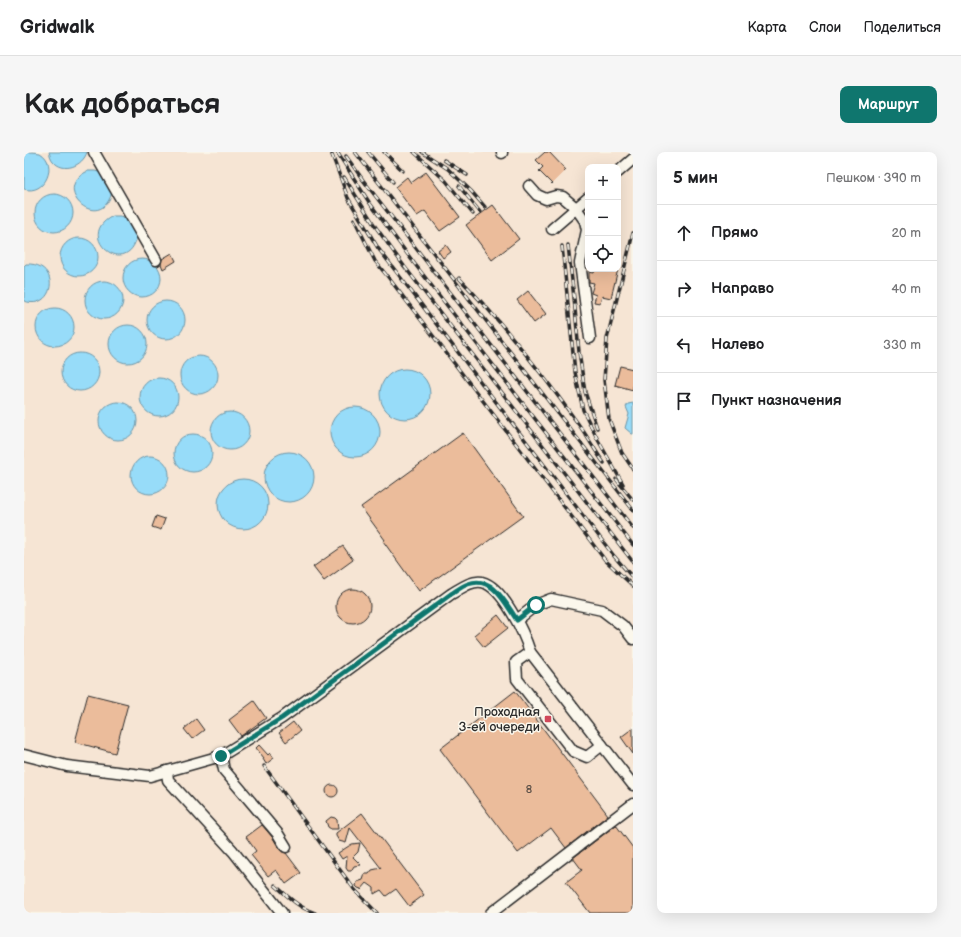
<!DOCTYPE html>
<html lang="ru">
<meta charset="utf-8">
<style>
:root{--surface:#fff;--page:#f6f6f6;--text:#202124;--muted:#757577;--line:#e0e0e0;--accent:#0f766e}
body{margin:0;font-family:"Balsamiq Sans",sans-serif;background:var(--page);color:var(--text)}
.controls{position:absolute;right:12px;top:12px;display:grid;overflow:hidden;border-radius:8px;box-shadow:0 4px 16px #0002}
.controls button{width:36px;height:36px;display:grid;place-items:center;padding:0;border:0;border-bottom:1px solid var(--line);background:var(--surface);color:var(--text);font:20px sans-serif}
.stop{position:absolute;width:12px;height:12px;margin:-9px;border:3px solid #0f766e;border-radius:50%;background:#fff}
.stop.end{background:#0f766e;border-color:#fff;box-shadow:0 1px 4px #0008}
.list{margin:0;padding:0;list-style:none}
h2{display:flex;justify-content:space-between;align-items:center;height:52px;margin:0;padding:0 16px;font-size:17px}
h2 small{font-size:13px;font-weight:400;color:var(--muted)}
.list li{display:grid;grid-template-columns:26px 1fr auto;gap:12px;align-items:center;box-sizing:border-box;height:56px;padding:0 16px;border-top:1px solid var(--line)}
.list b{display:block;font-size:15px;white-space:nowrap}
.list em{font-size:13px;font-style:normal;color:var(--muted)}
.icon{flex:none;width:22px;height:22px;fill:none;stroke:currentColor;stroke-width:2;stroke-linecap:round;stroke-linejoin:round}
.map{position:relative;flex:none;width:609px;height:761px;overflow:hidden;border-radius:8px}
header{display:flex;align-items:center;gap:24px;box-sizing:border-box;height:56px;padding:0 20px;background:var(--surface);border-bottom:1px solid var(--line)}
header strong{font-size:19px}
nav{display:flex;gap:22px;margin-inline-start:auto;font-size:14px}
.intro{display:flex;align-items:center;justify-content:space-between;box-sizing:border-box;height:96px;padding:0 24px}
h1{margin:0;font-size:28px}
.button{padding:10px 18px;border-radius:8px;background:var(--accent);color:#fff;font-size:14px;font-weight:700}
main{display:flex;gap:24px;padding:0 24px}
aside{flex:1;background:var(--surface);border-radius:8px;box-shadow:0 4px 16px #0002}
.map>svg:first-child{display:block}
.built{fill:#f6e5d4;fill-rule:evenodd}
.water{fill:#97dcf9;stroke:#6c95a7}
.building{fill:#ebbc9b;stroke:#2b2b2b}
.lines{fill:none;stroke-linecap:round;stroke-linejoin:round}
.minor-casing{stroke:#2b2b2b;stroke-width:13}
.minor{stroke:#fbf7ec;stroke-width:10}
.rail-casing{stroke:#2b2b2b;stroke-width:3.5}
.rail{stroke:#fbf7ec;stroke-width:2;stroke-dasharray:6;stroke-linecap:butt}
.route{stroke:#0f766e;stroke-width:5}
.poi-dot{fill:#d1495b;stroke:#fbf7ec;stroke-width:1.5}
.labels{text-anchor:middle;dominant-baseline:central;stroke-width:3;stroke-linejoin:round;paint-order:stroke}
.number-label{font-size:11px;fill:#5b4f47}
.poi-label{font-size:13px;fill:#2b2b2b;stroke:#fbf7ec;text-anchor:end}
</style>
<header>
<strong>Gridwalk</strong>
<nav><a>Карта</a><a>Слои</a><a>Поделиться</a></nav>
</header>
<div class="intro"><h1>Как добраться</h1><a class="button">Маршрут</a></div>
<main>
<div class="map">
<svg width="609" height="761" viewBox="0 0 609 761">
<rect width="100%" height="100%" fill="#fbf7ec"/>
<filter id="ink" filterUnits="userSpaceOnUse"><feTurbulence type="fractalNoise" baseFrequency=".025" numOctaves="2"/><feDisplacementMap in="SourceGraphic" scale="8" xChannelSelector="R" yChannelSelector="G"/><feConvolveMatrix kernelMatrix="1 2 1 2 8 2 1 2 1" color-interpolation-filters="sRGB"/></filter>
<g filter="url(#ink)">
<path class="built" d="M 0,0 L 609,0 L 609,761 L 0,761 ZM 564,15 L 594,15 L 594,117 L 564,117 Z"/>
<g class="water">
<path d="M 0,0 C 5,0 11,0 16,1 C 35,12 21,44 0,37 Z"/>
<path d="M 25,0 L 63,0 C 59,14 39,22 29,9 C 27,7 26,3 25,0 Z"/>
<path d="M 64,19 L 71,19 L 79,21 L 88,40 C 77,83 24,37 64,19 Z"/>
<circle cx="30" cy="61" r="19"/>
<path d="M 89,64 L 96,64 L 104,67 L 113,85 C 102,128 49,83 89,64 Z"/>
<circle cx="55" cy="105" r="19"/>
<circle cx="118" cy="126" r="19"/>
<path d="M 2,112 C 38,110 31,160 0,149 L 0,114 Z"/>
<circle cx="80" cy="148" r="19"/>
<circle cx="142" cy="168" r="19"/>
<circle cx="31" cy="175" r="19"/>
<circle cx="104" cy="192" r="19"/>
<circle cx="56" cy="220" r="19"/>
<circle cx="175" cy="223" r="19"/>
<circle cx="381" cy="242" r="25"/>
<circle cx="135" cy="245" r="19"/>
<circle cx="94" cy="269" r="19"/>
<polygon points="609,251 609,282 608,282 601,276 605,262 602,255 604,252"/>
<circle cx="331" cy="280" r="25"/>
<circle cx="206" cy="279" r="19"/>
<circle cx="169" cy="301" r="19"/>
<circle cx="265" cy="325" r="25"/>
<circle cx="126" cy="323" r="19"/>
<circle cx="219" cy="352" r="25"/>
</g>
<g class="building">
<polygon points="521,0 525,0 542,18 528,32 515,19 519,15 512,8"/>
<polygon points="402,20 436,65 416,79 401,59 393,64 371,35 383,25 387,31"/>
<polygon points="469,53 495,87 468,108 442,73"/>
<polygon points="422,93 427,100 419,106 414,99"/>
<polygon points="148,101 152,109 139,117 137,112 138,107"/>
<polygon points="571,117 594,117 587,146 578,144 576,151 570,150 572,143 567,141 570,131 565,130 565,120 570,121"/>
<polygon points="504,139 522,162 510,171 493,148"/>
<polygon points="596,214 609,217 609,238 591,233"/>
<polygon points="439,281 499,364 395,439 359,389 361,388 337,355"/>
<polygon points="132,364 141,367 137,378 128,375"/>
<polygon points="319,394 329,408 300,429 289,415"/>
<circle cx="329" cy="454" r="17"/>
<polygon points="474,463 484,476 460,495 450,483"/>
<polygon points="491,539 584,663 542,696 527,676 494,701 416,597"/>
<polygon points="64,542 104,552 91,601 51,590"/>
<polygon points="230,549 242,566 217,584 205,568"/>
<polygon points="172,567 180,578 168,587 160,577"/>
<polygon points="269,570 276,579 262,590 255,581"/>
<polygon points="609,576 609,602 597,585"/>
<polygon points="235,593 244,603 246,601 250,606 242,612 239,607 240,606 232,596"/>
<circle cx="308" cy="639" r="6"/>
<polygon points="338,661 400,743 385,754 372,737 362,744 357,738 350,742 350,736 343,731 337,738 337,737 334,736 332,734 333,730 339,728 341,722 345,722 348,718 357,716 326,676 322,691 315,689 312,684 312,681"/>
<polygon points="307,665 311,666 313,668 314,677 307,677 304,675 302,669"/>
<polygon points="238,673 249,686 256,698 262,701 277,721 262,732 252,718 244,724 227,703 232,699 222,685"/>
<polygon points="592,673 609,696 609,761 566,761 542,730 558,718 549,706"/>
<polygon points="336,691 334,700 329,705 337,713 330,714 327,719 324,719 322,716 323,704 318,707 314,701 328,692"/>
</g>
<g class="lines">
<defs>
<g id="minor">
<polyline points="70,0 132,108"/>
<polyline points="478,0 478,1"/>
<polyline points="594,20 609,7"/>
<polyline points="505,34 513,43 522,47 532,44 539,45 552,56 561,69 563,78 556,111 566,186"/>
<polyline points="528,77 564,46"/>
<polyline points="493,468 512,453 527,447 578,458 599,474 609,487"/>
<polyline points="506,500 492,510 493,527 549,599 563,605 578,593"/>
<path d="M 0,603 L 43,614 L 126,624 L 197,604 L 258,566 L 427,442 C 436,437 447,428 458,430 C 479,435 500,481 506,500 L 609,633"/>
<polyline points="197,604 200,618 254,682 262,695"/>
<polyline points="143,619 144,628 209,699 258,761"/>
<polyline points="467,761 609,652"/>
</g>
</defs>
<use href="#minor" class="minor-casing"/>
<use href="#minor" class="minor"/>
<defs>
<g id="rail">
<polyline points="313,0 345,50 390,111 609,393"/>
<polyline points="331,0 609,358"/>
<polyline points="344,0 369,30"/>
<polyline points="360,0 379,19"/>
<polyline points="390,0 422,29 449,62"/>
<polyline points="398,0 424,17 447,39 461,55"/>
<polyline points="308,3 324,46 354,96 590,404 609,426"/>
<polyline points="322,4 339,28 609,376"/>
<polyline points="420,8 443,23"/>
<polyline points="320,25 351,74 380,114 609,410"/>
<polyline points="435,34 456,60"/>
<polyline points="330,67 351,109 364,125 581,408 609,434"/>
<polyline points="609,81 583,187 580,228 585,267 598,301 609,317"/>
<polyline points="544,93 550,146 555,200 561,240 573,276"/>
<polyline points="538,94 551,220 559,258 574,288 599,332"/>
<path d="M 435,126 C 479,171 518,221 555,273 C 564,285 571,299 580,311"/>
<polyline points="592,327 609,348"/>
<polyline points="240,614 330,737 353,761"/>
<path d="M 251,733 C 263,744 275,756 291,761"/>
</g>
</defs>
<use href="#rail" class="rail-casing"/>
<use href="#rail" class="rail"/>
</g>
</g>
<g class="lines" filter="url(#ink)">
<path class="route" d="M 197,604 L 258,566 L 427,442 C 432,439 438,434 444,432 C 469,423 481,451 493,468 L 512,453"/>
</g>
<rect class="poi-dot" x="520" y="563" width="8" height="8" rx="2"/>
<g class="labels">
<g class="number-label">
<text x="505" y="637">8</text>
</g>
<g class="poi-label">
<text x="516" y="560">Проходная<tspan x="516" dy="15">3-ей очереди</tspan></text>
</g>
</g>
</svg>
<div class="controls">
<button>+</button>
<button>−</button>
<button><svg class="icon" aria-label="locate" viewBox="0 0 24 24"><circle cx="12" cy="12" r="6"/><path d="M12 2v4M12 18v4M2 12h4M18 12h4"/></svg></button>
</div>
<div class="stop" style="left:512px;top:453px"></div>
<div class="stop end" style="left:197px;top:604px"></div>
</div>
<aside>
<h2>5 мин<small>Пешком · 390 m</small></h2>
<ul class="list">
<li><svg class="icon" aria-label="ahead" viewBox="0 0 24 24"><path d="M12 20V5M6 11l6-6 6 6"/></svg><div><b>Прямо</b></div><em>20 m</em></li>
<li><svg class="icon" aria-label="right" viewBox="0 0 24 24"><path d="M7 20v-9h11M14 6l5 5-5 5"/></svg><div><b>Направо</b></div><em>40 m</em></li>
<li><svg class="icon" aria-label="left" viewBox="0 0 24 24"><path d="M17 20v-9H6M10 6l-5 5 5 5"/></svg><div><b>Налево</b></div><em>330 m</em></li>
<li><svg class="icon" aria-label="arrive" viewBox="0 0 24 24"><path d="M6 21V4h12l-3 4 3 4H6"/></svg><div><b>Пункт назначения</b></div></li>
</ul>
</aside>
</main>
